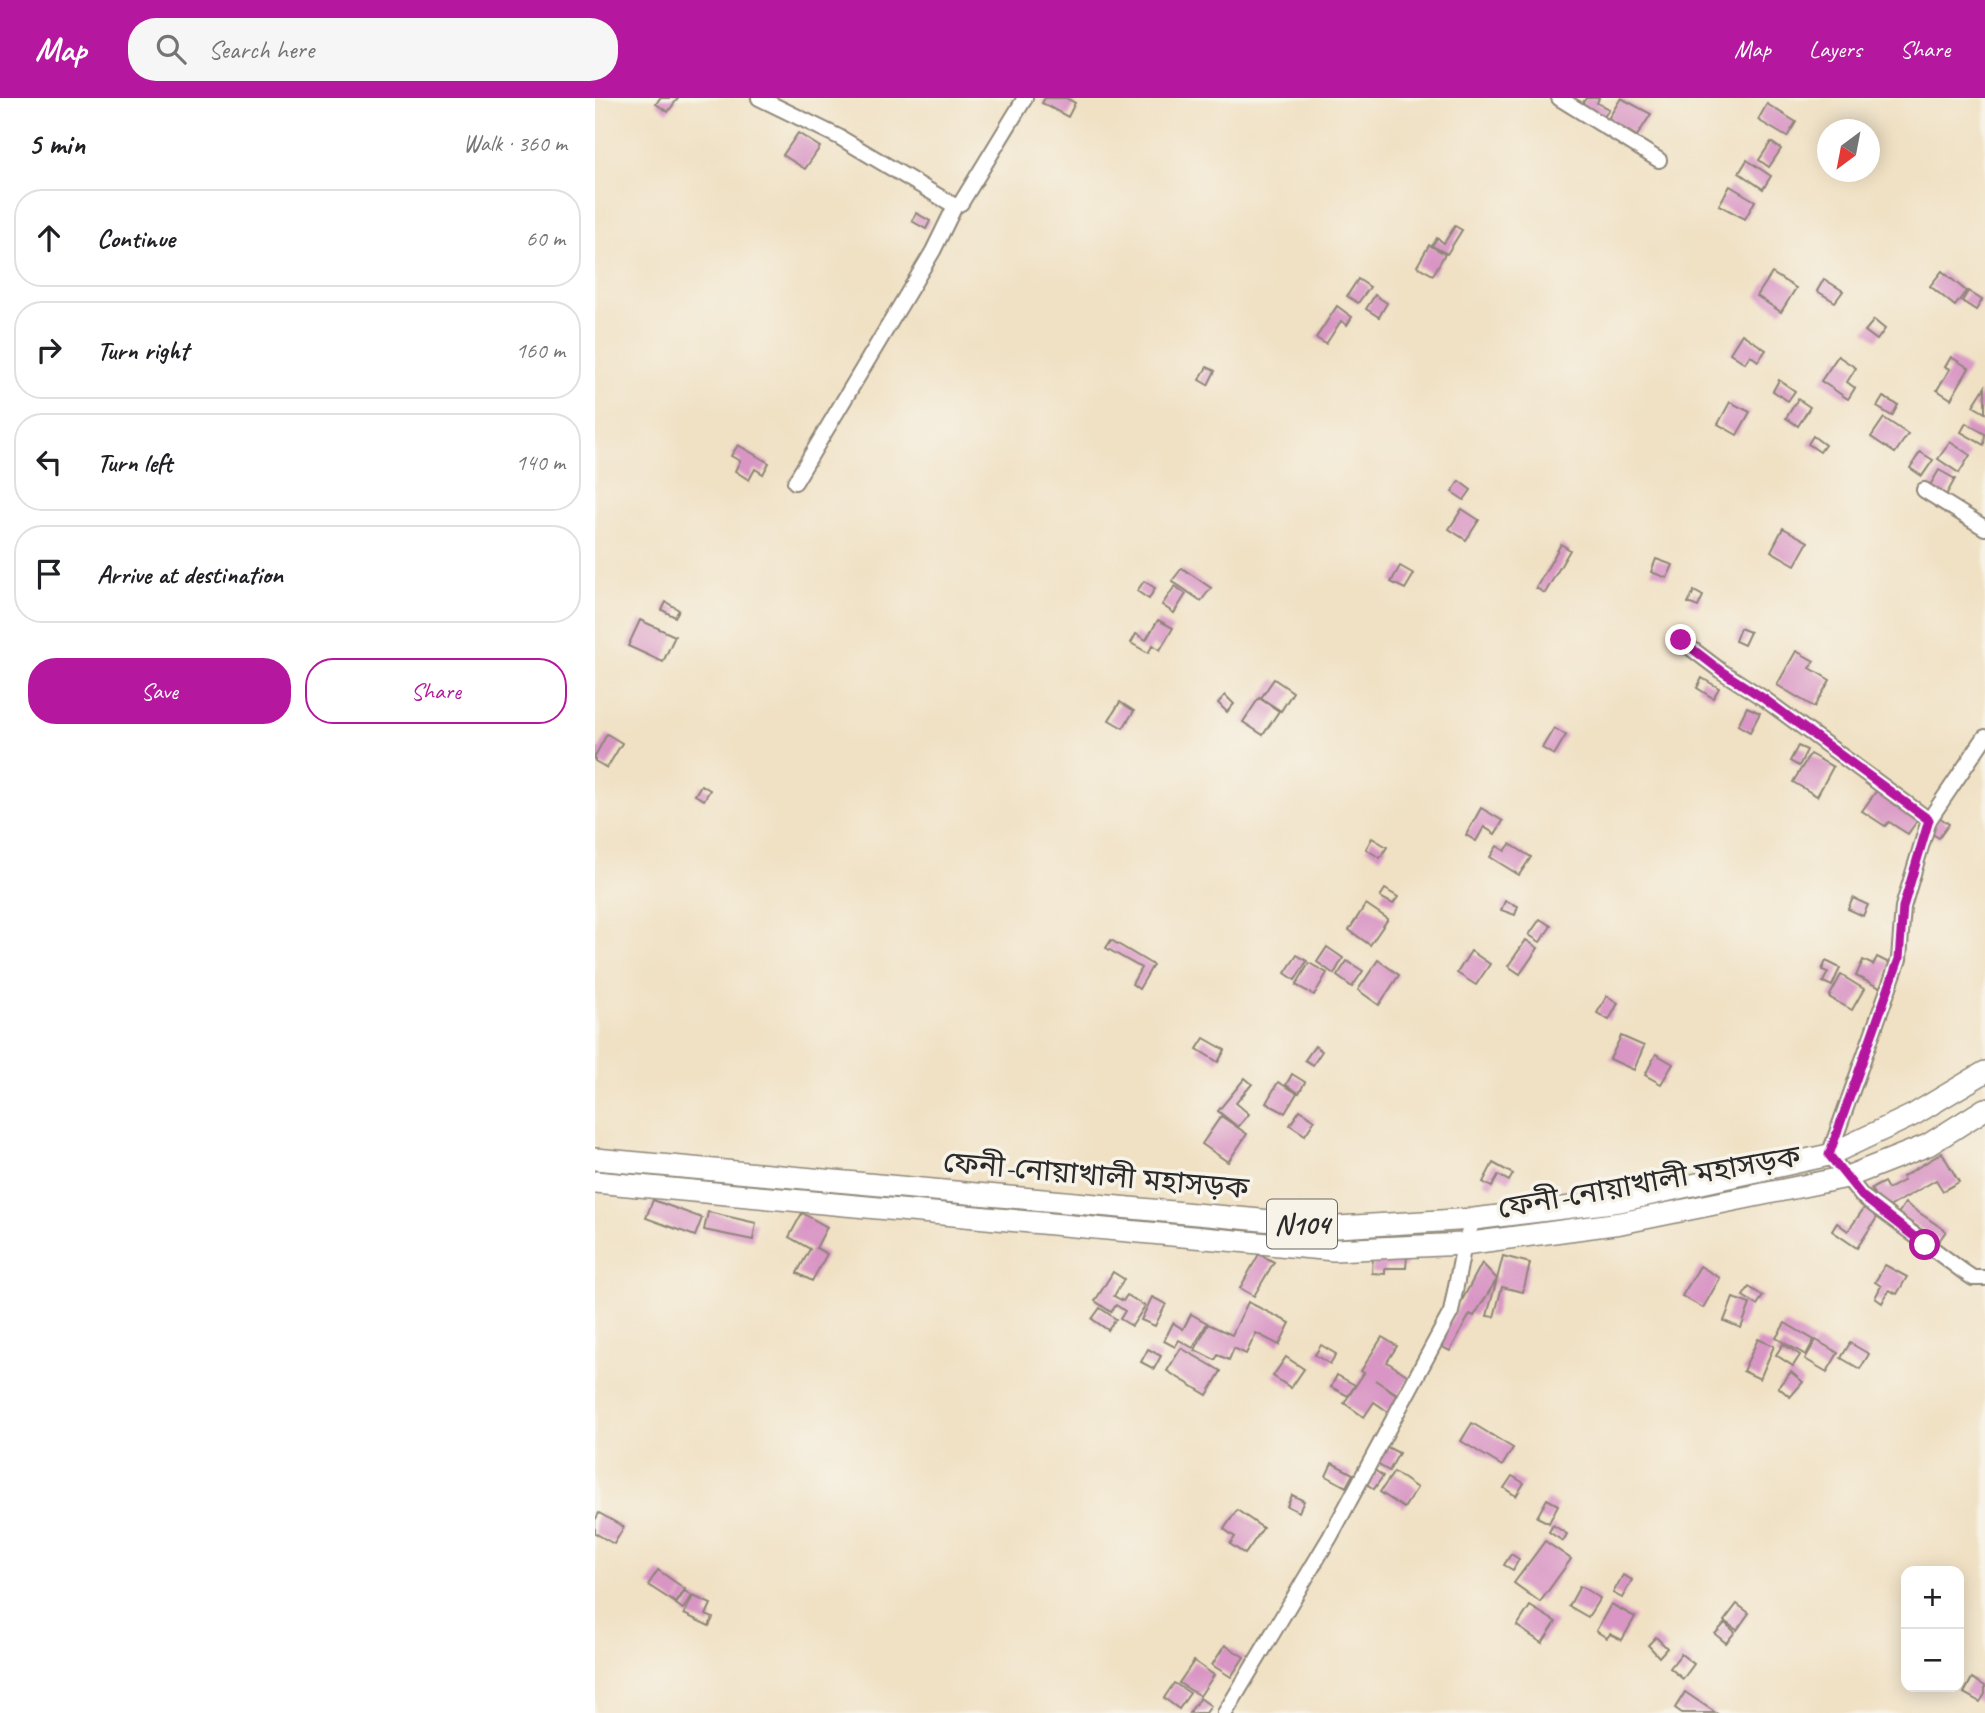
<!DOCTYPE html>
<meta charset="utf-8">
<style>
:root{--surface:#fff;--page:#f6f6f6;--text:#202124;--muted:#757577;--line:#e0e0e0;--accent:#b5179e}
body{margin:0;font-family:Caveat,"Noto Sans Bengali",sans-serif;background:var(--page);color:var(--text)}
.controls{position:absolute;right:21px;bottom:21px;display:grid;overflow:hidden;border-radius:14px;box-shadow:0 4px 18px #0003}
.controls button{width:63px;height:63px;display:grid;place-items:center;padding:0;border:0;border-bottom:2px solid var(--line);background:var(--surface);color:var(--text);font:35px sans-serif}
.compass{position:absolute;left:1222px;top:21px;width:63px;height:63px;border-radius:50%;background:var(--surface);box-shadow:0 4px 18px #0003;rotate:212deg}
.stop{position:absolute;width:21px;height:21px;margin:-16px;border:5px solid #b5179e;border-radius:50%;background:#fff}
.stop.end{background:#b5179e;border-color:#fff;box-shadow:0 2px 7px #0008}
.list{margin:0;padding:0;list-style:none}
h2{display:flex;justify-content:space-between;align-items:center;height:91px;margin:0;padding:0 28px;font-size:30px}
h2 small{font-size:23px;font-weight:400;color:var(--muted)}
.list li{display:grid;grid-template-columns:46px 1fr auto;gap:21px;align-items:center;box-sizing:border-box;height:98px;margin:0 14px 14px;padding:0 14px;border:2px solid var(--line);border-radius:28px}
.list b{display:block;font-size:26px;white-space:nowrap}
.list em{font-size:23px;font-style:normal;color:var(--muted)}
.actions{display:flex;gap:14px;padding:21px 28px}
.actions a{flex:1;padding:16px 0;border:2px solid var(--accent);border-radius:28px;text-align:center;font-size:24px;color:var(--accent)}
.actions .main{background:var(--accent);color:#fff}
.icon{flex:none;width:38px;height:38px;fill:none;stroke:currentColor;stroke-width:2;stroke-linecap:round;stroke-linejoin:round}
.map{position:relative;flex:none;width:1390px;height:1615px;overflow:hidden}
header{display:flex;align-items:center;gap:42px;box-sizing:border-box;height:98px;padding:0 35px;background:var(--accent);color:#fff}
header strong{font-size:33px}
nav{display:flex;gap:38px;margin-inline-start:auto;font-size:24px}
.search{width:490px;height:63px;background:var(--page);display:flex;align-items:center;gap:18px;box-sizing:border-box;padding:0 24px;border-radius:28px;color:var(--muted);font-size:26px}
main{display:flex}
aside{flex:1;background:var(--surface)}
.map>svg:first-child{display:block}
.building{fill:#d996c5}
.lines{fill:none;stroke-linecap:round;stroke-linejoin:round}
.minor-casing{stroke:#8e8678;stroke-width:18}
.highway-casing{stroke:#8e8678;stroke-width:24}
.minor{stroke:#fff;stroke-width:14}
.highway{stroke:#fff;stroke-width:21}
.route{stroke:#b5179e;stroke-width:9}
.labels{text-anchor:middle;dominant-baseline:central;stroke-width:7;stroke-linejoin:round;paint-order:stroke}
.shield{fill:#f7f3e8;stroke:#686764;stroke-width:2}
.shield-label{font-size:28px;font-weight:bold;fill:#2b2b2b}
.street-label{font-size:30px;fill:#2b2b2b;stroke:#f7f3e8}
</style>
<header>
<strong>Map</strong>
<div class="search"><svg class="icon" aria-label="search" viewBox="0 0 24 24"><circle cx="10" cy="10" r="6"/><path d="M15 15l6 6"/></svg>Search here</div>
<nav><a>Map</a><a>Layers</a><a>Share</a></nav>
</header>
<main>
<aside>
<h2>5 min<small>Walk · 360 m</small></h2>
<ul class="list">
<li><svg class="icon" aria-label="ahead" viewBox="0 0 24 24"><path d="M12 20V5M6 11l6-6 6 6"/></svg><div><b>Continue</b></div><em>60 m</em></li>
<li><svg class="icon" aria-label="right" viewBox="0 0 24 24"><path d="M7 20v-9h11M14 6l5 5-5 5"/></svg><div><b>Turn right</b></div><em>160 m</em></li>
<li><svg class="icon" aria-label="left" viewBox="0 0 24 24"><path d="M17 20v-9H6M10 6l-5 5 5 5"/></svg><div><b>Turn left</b></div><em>140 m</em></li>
<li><svg class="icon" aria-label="arrive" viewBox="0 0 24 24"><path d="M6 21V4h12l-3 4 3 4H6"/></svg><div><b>Arrive at destination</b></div></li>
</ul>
<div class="actions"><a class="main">Save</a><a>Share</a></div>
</aside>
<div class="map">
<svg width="1390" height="1615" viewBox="0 0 1390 1615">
<rect width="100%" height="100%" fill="#f7f3e8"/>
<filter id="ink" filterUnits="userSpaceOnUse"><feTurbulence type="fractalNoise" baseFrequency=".0143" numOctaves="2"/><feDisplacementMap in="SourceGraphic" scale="14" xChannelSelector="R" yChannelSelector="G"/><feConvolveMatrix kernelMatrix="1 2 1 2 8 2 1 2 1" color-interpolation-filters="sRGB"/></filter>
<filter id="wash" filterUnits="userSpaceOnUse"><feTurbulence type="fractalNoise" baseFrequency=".00686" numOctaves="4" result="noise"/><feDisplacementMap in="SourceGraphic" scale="28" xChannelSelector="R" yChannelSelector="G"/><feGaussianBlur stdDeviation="1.57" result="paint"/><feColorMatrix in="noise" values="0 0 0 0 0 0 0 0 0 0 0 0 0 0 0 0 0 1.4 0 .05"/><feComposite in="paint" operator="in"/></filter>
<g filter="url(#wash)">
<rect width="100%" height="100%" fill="#f0e1c4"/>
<g id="blocks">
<g class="building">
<polygon points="65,0 83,0 73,14 61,6"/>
<polygon points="450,0 471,0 480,5 473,19 447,5"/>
<polygon points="991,0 1004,0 1002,5 1014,11 1008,21 986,8"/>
<polygon points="1026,0 1056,16 1042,38 1013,21"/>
<polygon points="1172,6 1201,24 1192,39 1163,22"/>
<polygon points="203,35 225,49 210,71 188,57"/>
<polygon points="1176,44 1186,51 1174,69 1164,62"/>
<polygon points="1152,62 1176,78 1168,91 1144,75"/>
<polygon points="1135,88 1160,103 1150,121 1124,107"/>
<polygon points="321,115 335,123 331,131 317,123"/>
<polygon points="860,128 867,132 852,156 837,148 842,140 849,145"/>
<polygon points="834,147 850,156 838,177 822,168"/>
<polygon points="1347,173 1371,193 1360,208 1335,188"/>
<polygon points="1177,175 1201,190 1186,214 1162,198"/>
<polygon points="763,181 775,189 763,205 752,198"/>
<polygon points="1229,181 1248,193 1240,204 1222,193"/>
<polygon points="1373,193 1387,202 1381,212 1367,203"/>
<polygon points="780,197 792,205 784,219 771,211"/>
<polygon points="742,208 757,219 752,227 746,223 731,246 721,240"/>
<polygon points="1279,222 1290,231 1282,242 1270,233"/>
<polygon points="1147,236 1171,252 1163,263 1155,257 1150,265 1135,255"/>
<polygon points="1243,258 1261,270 1252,284 1260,290 1253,301 1226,283"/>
<polygon points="1356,259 1374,270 1356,301 1342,292 1355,271 1350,269"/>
<polygon points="612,269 620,273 613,287 604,282"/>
<polygon points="1184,282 1200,293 1193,303 1178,293"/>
<polygon points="1390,289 1390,315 1378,308"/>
<polygon points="1288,299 1303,307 1297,318 1282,309"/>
<polygon points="1203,301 1215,309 1203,328 1191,320"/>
<polygon points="1135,304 1155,314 1142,337 1123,326"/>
<polygon points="1289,320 1313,336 1300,355 1276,339"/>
<polygon points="1371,325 1390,336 1389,347 1366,334"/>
<polygon points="1218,338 1230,347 1225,354 1213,346"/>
<polygon points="1355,344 1375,357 1364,375 1343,361"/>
<polygon points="143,347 174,365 168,376 160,371 154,382 140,373 145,363 136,358"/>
<polygon points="1325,354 1338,362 1327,378 1315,370"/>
<polygon points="1344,372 1360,381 1350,399 1334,389"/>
<polygon points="864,383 876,392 869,402 857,394"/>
<polygon points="867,411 884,422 871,442 854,431"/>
<polygon points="1188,430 1213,444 1200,467 1176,453"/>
<polygon points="966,446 975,452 950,495 941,490"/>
<polygon points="1061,461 1078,467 1072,480 1056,474"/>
<polygon points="805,468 819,476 810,491 796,484"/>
<polygon points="587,470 616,490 606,503 577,483"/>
<polygon points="549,483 560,490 554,501 542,493"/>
<polygon points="580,488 591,496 579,515 567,507"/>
<polygon points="1099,493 1108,498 1103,509 1093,505"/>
<polygon points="71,504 84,512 80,519 67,512"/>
<polygon points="45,522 80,538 68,564 33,548"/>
<polygon points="563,522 578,530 565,552 558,547 553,555 536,545 541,536 551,542"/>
<polygon points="1145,530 1155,534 1149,547 1140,543"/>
<polygon points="1201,553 1219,563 1215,570 1235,582 1219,609 1182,587"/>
<polygon points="1107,580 1124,590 1118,600 1102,590"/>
<polygon points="679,581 698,594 686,613 666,600"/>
<polygon points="630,597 639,606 632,614 623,605"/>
<polygon points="664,600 684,613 668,637 648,624"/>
<polygon points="525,604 539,613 528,630 514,622"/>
<polygon points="1152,609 1165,615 1155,634 1143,627"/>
<polygon points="959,630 971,637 959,657 947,650"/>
<polygon points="12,636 27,645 12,670 0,663 0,658"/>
<polygon points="1203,648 1212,652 1204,668 1195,663"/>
<polygon points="1215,656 1238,669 1222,698 1198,684"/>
<polygon points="106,687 115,692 109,702 100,697"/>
<polygon points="1282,692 1324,720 1313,736 1294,724 1290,728 1267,713"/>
<polygon points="886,710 908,723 900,736 889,729 881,743 871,737"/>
<polygon points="1344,719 1354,726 1344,740 1334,734"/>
<polygon points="777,740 792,749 785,760 771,751"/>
<polygon points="915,746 936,759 924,777 895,759 902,748 910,753"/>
<polygon points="790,791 803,799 798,806 785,799"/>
<polygon points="1258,800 1273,807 1268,818 1253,811"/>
<polygon points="910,803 923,808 920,817 906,812"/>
<polygon points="771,806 793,821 775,847 754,832"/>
<polygon points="945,821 956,828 945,844 934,837"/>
<polygon points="516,842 558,867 544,891 537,886 546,870 511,850"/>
<polygon points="931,842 943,850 925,876 913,868"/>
<polygon points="732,849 748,860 739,876 722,864"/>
<polygon points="876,853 895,866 881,887 862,875"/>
<polygon points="702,857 712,863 700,882 690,875"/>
<polygon points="1282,859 1296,866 1285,890 1261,878 1268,862 1278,867"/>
<polygon points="783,862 804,877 784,907 763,892"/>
<polygon points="752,863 768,873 757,889 742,878"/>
<polygon points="1231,863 1245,870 1237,888 1228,884 1233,874 1227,872"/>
<polygon points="714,865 732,875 719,897 701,887"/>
<polygon points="1246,877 1269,891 1257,912 1234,899"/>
<polygon points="1012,898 1023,905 1014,922 1002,915"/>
<polygon points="1026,938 1049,948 1039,972 1015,961"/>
<polygon points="609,940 630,952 623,964 602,951"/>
<polygon points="720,948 727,953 718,967 710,962"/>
<polygon points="1061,956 1078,966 1066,986 1050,977"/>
<polygon points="697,976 710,984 704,995 691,987"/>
<polygon points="650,980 657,986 641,1005 654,1016 643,1029 623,1013"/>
<polygon points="683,984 702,995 690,1015 671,1005"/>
<polygon points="705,1012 720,1022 710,1037 695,1027"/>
<polygon points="626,1018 652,1036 633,1064 607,1046"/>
<polygon points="1347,1055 1364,1084 1348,1093 1341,1082 1289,1112 1276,1091 1289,1084 1293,1091 1309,1082 1307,1079"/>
<polygon points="898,1065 918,1076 914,1083 903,1077 897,1089 888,1084"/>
<polygon points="58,1102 107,1120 100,1138 51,1120"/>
<polygon points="1310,1105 1351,1133 1344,1143 1303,1116"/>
<polygon points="1270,1109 1283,1118 1262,1150 1237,1133 1242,1125 1253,1133"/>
<polygon points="113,1114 161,1125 158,1142 109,1132"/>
<polygon points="207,1115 232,1129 221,1150 232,1156 217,1183 202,1175 215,1151 194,1139"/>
<polygon points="664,1156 679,1164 659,1198 645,1190"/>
<polygon points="778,1157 812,1159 811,1170 790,1170 790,1176 777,1175"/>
<polygon points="908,1158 935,1165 928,1194 907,1189 899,1219 892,1218 902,1181 879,1218 875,1216 855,1253 843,1247 887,1165 902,1181"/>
<polygon points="1290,1167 1312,1179 1302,1196 1294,1192 1287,1205 1280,1200 1286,1188 1280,1184"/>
<polygon points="1105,1168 1125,1180 1108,1210 1087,1198"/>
<polygon points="518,1174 529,1181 519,1198 528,1203 532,1197 550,1208 537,1228 525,1221 530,1213 521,1207 516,1214 500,1203"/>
<polygon points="1154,1189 1168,1198 1162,1207 1148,1198"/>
<polygon points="557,1199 571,1206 560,1228 546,1222"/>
<polygon points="1138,1200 1155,1206 1146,1230 1129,1223"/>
<polygon points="653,1204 695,1225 684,1247 661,1235 651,1256 639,1250 634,1262 623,1257 620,1262 600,1252 613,1226 637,1237"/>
<polygon points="505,1210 521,1221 513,1232 497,1221"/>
<polygon points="596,1216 612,1225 598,1250 584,1242 580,1249 569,1243 578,1225 588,1231"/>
<polygon points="1190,1225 1219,1242 1211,1257 1181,1240"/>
<polygon points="787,1239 802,1248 792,1264 815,1279 804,1297 780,1282 805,1299 795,1315 779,1304 769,1319 749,1305 769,1275 766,1273"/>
<polygon points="1163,1241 1179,1248 1165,1281 1148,1273"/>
<polygon points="1221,1242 1243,1255 1232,1274 1210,1261"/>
<polygon points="1255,1245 1274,1256 1265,1271 1246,1260"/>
<polygon points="1188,1246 1205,1257 1198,1268 1181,1257"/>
<polygon points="726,1247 741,1256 735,1266 720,1257"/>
<polygon points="586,1250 626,1273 612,1297 572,1273"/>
<polygon points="553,1251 566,1258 559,1271 546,1264"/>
<polygon points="691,1259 709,1271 696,1290 678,1278"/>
<polygon points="1196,1274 1208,1284 1195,1299 1183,1289"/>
<polygon points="742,1277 760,1287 753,1298 736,1289"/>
<polygon points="877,1325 918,1350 907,1368 866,1343"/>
<polygon points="792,1349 804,1355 794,1373 782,1366"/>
<polygon points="737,1365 758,1376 751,1389 731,1378"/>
<polygon points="778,1371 788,1378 779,1391 770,1385"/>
<polygon points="799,1374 822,1390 809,1410 785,1394"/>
<polygon points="917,1378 929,1385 921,1398 909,1390"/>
<polygon points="697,1397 709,1403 704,1414 692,1408"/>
<polygon points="952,1401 963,1407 954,1425 942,1419"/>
<polygon points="642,1412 668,1430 650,1456 635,1446 640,1439 629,1431"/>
<polygon points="4,1415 29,1429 19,1446 0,1435 0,1422"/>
<polygon points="958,1427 972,1436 968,1443 954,1434"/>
<polygon points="950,1443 976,1461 945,1504 919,1485"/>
<polygon points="916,1456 924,1461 918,1472 909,1467"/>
<polygon points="63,1472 90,1491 81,1505 53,1487"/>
<polygon points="1028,1477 1037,1482 1027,1500 1018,1495"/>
<polygon points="985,1488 1005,1500 993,1519 974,1508"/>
<polygon points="90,1493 97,1498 88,1511 81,1506"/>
<polygon points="98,1498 116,1506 111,1517 118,1520 114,1528 89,1516"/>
<polygon points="1016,1506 1040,1519 1027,1542 1015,1536 1012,1540 1001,1533"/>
<polygon points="1142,1506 1154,1515 1142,1532 1129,1523"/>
<polygon points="935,1508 961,1524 947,1545 922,1528"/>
<polygon points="1130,1525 1140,1534 1131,1545 1120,1536"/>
<polygon points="1061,1539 1072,1550 1064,1559 1053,1547"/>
<polygon points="630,1547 649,1559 636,1579 617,1567"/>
<polygon points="1086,1556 1099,1566 1088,1581 1075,1570"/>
<polygon points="599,1563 619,1577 605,1598 584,1585"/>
<polygon points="1377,1580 1390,1588 1390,1596 1385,1604 1369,1595"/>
<polygon points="579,1585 595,1595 584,1611 569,1600"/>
<polygon points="1090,1594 1121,1615 1087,1615 1080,1610"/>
<polygon points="605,1600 616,1608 611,1615 594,1615"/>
</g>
</g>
</g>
<g filter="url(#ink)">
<use href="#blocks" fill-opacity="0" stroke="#8e8678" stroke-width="2"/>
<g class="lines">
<defs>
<g id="minor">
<polyline points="164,0 244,39 360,108"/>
<polyline points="964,0 1064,62"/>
<polyline points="200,384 338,153 360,108 366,105 430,0"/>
<polyline points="1329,392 1390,430"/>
<polyline points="1085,542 1126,573 1168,600 1334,722"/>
<polyline points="1390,639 1334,722 1308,809 1304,861 1234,1057 1267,1098 1369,1174 1378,1180 1390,1180"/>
<polyline points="630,1615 735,1439 856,1214 869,1146 879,1121"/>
</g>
<g id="highway">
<polyline points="0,1061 743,1129 879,1121 1025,1103 1234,1057 1318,1017 1390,974"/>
<polyline points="0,1084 739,1152 869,1146 1026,1125 1252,1079 1333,1047 1390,1011"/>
</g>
</defs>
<use href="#minor" class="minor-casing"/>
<use href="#highway" class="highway-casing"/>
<use href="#minor" class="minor"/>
<use href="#highway" class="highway"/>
</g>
</g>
<g class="lines" filter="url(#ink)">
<polyline class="route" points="1086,542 1126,573 1168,600 1334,722 1308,809 1304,861 1234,1057 1267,1098 1330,1147"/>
</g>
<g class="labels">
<rect class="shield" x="672" y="1101.5" width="70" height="49" rx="5"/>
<g class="shield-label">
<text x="707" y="1126">N104</text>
</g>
<g class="street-label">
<text transform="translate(501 1077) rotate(5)">ফেনী-নোয়াখালী মহাসড়ক</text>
<text transform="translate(1054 1084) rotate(-10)">ফেনী-নোয়াখালী মহাসড়ক</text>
</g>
</g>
</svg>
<div class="controls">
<button>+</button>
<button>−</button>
</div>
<svg class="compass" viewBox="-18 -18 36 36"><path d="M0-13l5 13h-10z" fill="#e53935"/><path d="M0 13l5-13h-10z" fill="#757577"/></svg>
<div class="stop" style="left:1330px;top:1147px"></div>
<div class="stop end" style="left:1086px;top:542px"></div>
</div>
</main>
